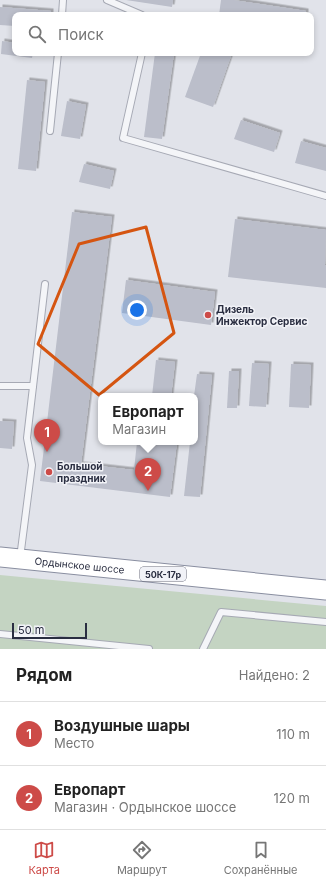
<!DOCTYPE html>
<html lang="ru">
<meta charset="utf-8">
<style>
:root{--surface:#fff;--page:#f2f2f2;--text:#222;--muted:#767676;--line:#e0e0e0;--accent:#cd4b48}
body{margin:0;font-family:Inter,sans-serif;background:var(--page);color:var(--text)}
.scale{position:absolute;left:12px;bottom:10px;width:75px;box-sizing:border-box;padding-left:4px;border:2px solid #2a2e41;border-top:0;font-size:11px;line-height:14px;white-space:nowrap;color:#2a2e41;-webkit-text-stroke:3px #f1f2f7;paint-order:stroke}
.you{position:absolute;left:137px;top:310px;width:14px;height:14px;margin:-10px;border:3px solid #fff;border-radius:50%;background:#1a73e8;box-shadow:0 0 0 6px #1a73e833}
.badge{display:grid;place-items:center;width:26px;height:26px;border-radius:50%;background:var(--accent);color:#fff;font-size:13px;font-weight:700}
.pin{position:absolute;translate:-50% -33px;filter:drop-shadow(0 1px 2px #0008)}
.pin::after{content:'';position:absolute;top:21px;width:14px;height:12px;background:inherit;clip-path:polygon(0 0,100% 0,50% 100%)}
.popup{position:absolute;left:98px;top:393px;width:100px;height:52px;box-sizing:border-box;display:grid;place-content:center;border-radius:8px;background:var(--surface);filter:drop-shadow(0 1px 3px #0005);font-size:13px;white-space:nowrap;color:var(--muted)}
.popup b{font-size:15px;color:var(--text)}
.popup::after{content:'';position:absolute;left:50%;top:100%;margin-left:-8px;border:8px solid transparent;border-top-color:var(--surface)}
.list{margin:0;padding:0;list-style:none}
h2{display:flex;justify-content:space-between;align-items:center;height:52px;margin:0;padding:0 16px;font-size:17px}
h2 small{font-size:13px;font-weight:400;color:var(--muted)}
.list li{display:grid;grid-template-columns:26px 1fr auto;gap:12px;align-items:center;box-sizing:border-box;height:64px;padding:0 16px;border-top:1px solid var(--line)}
.list b{display:block;font-size:15px;white-space:nowrap}
.list p{margin:0;font-size:13px;white-space:nowrap;color:var(--muted)}
.list em{font-size:13px;font-style:normal;color:var(--muted)}
.icon{flex:none;width:22px;height:22px;fill:none;stroke:currentColor;stroke-width:2;stroke-linecap:round;stroke-linejoin:round}
.map{position:relative;flex:none;width:326px;height:649px;overflow:hidden}
.search{position:absolute;background:var(--surface);box-shadow:0 2px 6px #0003;left:12px;right:12px;top:12px;height:44px;display:flex;align-items:center;gap:10px;box-sizing:border-box;padding:0 14px;border-radius:8px;color:var(--muted);font-size:15px}
.sheet{height:180px;background:var(--surface)}
nav{display:flex;justify-content:space-around;align-items:center;box-sizing:border-box;height:56px;border-top:1px solid var(--line);background:var(--surface);font-size:11px;color:var(--muted)}
nav a{display:grid;justify-items:center;gap:2px}
nav .on{color:var(--accent)}
.map>svg:first-child{display:block}
.green{fill:#c4d4c2}
.building{fill:#bbbeca;filter:url(#shadow)}
.lines{fill:none;stroke-linecap:round;stroke-linejoin:round}
.service-casing{stroke:#a6a9b4;stroke-width:8}
.trunk-casing{stroke:#898ea0;stroke-width:21}
.service{stroke:#f4f5f8;stroke-width:6}
.trunk{stroke:#fff;stroke-width:19}
.marked{fill:none;stroke:#d55511;stroke-width:3;stroke-linejoin:round}
.poi-dot{fill:#cd4b48;stroke:#f1f2f7;stroke-width:1.5}
.labels{text-anchor:middle;dominant-baseline:central;stroke-width:3;stroke-linejoin:round;paint-order:stroke}
.shield{fill:#f1f2f7;stroke:#666978;stroke-width:1}
.shield-label{font-size:9px;font-weight:bold;fill:#2a2e41}
.poi-label{font-size:10px;font-weight:bold;fill:#2a2e41;stroke:#f1f2f7;text-anchor:start}
.street-label{font-size:10px;fill:#2a2e41;stroke:#f1f2f7}
</style>
<div class="map">
<svg width="326" height="649" viewBox="0 0 326 649">
<defs>
<filter id="shadow"><feDropShadow dx="2.5" dy="-2.5" stdDeviation="0" flood-color="#0004"/></filter>
</defs>
<rect width="100%" height="100%" fill="#e1e3ea"/>
<polygon class="green" points="0,575 326,606 326,649 0,649"/>
<g class="building">
<polygon points="126,0 173,0 172,7"/>
<polygon points="221,0 233,0 306,11 306,15 219,15"/>
<polygon points="0,7 51,11 51,15 15,15 15,26 0,25"/>
<polygon points="2,41 15,43 15,53 33,53 32,58 1,54"/>
<polygon points="155,53 174,53 162,139 144,137"/>
<polygon points="201,53 232,53 213,107 185,97"/>
<polygon points="27,80 45,82 36,171 18,169"/>
<polygon points="67,101 86,105 80,139 61,136"/>
<polygon points="241,120 280,133 274,152 234,139"/>
<polygon points="301,141 326,148 326,171 295,163"/>
<polygon points="84,164 114,171 110,189 79,182"/>
<polygon points="72,212 112,217 81,464 134,470 137,442 177,442 170,497 40,481"/>
<polygon points="235,219 326,230 325,265 326,266 326,288 228,277"/>
<polygon points="126,280 215,292 211,325 122,313"/>
<polygon points="156,360 175,362 171,396 152,396"/>
<polygon points="252,363 269,364 266,407 249,406"/>
<polygon points="291,364 311,365 309,408 289,407"/>
<polygon points="229,371 239,371 237,408 227,408"/>
<polygon points="197,374 212,375 200,497 184,496 190,442 195,442 194,396"/>
<polygon points="0,421 14,422 12,449 0,448"/>
</g>
<g class="lines">
<defs>
<g id="service">
<polyline points="107,0 142,15"/>
<polyline points="62,15 63,0"/>
<polyline points="142,53 123,138 326,196"/>
<polyline points="50,131 58,53"/>
<polyline points="0,386 33,386"/>
<polyline points="20,558 32,465 27,438 45,284"/>
<polyline points="0,634 149,649"/>
<polyline points="203,649 221,612 326,622"/>
</g>
<g id="trunk">
<path id="s1" d="M 0,557 L 326,590"/>
</g>
</defs>
<use href="#service" class="service-casing"/>
<use href="#trunk" class="trunk-casing"/>
<use href="#service" class="service"/>
<use href="#trunk" class="trunk"/>
</g>
<path class="marked" d="M 146,227 L 174,333 L 99,395 L 38,344 L 79,244 Z"/>
<g class="poi-dot">
<circle cx="208" cy="315" r="4"/>
<circle cx="49" cy="472" r="4"/>
</g>
<g class="labels">
<rect class="shield" x="140" y="567" width="46" height="14" rx="3"/>
<g class="shield-label">
<text x="163" y="574">50К-17р</text>
</g>
<g class="poi-label">
<text x="216" y="309">Дизель<tspan x="216" dy="12">Инжектор Сервис</tspan></text>
<text x="57" y="466">Большой<tspan x="57" dy="12">праздник</tspan></text>
</g>
<g class="street-label">
<text stroke="none"><textPath href="#s1" startOffset="80">Ордынское шоссе</textPath></text>
</g>
</g>
</svg>
<div class="scale">50 m</div>
<div class="you"></div>
<div class="pin badge" style="left:47px;top:452px">1</div>
<div class="pin badge" style="left:148px;top:491px">2</div>
<div class="popup"><b>Европарт</b>Магазин</div>
<div class="search"><svg class="icon" aria-label="search" viewBox="0 0 24 24"><circle cx="10" cy="10" r="6"/><path d="M15 15l6 6"/></svg>Поиск</div>
</div>
<section class="sheet">
<h2>Рядом<small>Найдено: 2</small></h2>
<ul class="list">
<li><span class="badge">1</span><div><b>Воздушные шары</b><p>Место</p></div><em>110 m</em></li>
<li><span class="badge">2</span><div><b>Европарт</b><p>Магазин · Ордынское шоссе</p></div><em>120 m</em></li>
</ul>
</section>
<nav>
<a class="on"><svg class="icon" aria-label="map" viewBox="0 0 24 24"><path d="M3 6l6-2 6 2 6-2v14l-6 2-6-2-6 2zM9 4v14M15 6v14"/></svg>Карта</a>
<a><svg class="icon" aria-label="directions" viewBox="0 0 24 24"><path d="M12 3l9 9-9 9-9-9zM9 14v-3h6M13 9l2 2-2 2"/></svg>Маршрут</a>
<a><svg class="icon" aria-label="saved" viewBox="0 0 24 24"><path d="M7 4h10v16l-5-4-5 4z"/></svg>Сохранённые</a>
</nav>
